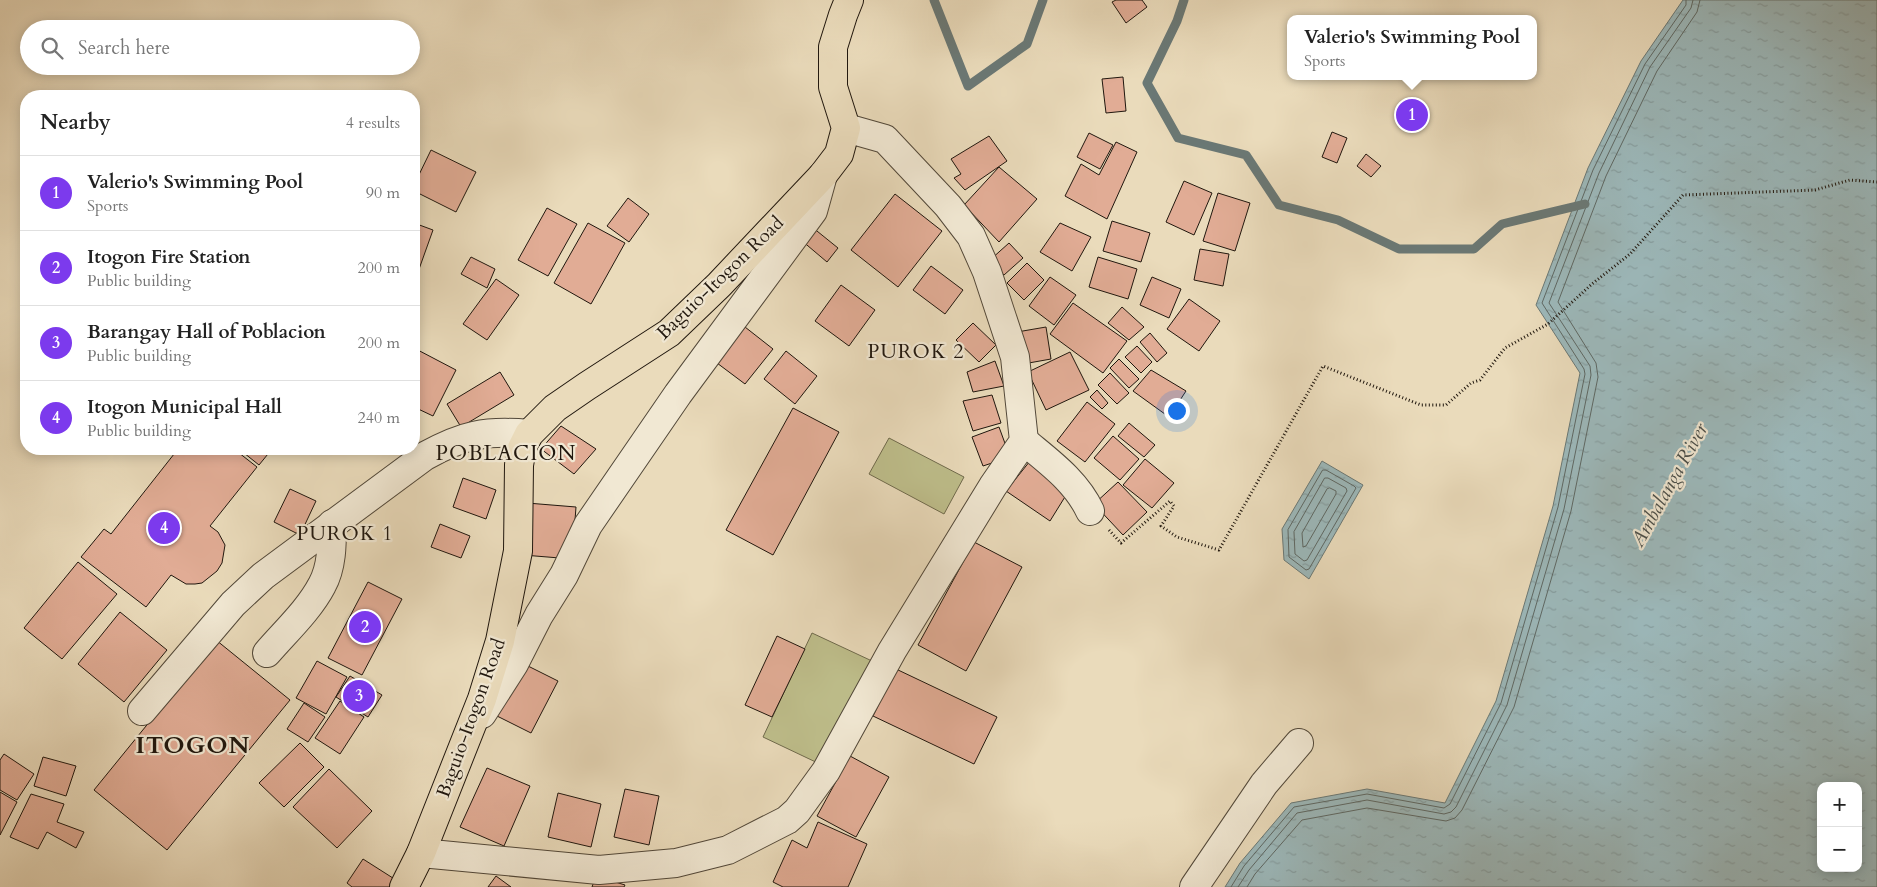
<!DOCTYPE html>
<meta charset="utf-8">
<style>
:root{--surface:#fff;--page:#f2f2f2;--text:#222;--muted:#767676;--line:#e0e0e0;--accent:#7c3aed}
body{margin:0;font-family:Cardo,serif;background:var(--page);color:var(--text)}
.controls{position:absolute;right:15px;bottom:15px;display:grid;overflow:hidden;border-radius:10px;box-shadow:0 2px 12px #0003}
.controls button{width:45px;height:45px;display:grid;place-items:center;padding:0;border:0;border-bottom:1px solid var(--line);background:var(--surface);color:var(--text);font:25px sans-serif}
.you{position:absolute;left:1176px;top:410px;width:18px;height:18px;margin:-12px;border:4px solid #fff;border-radius:50%;background:#1a73e8;box-shadow:0 0 0 8px #1a73e833}
.badge{display:grid;place-items:center;width:32px;height:32px;border-radius:50%;background:var(--accent);color:#fff;font-size:16px;font-weight:700}
.pin{position:absolute;translate:-50% -50%;border:2px solid #fff;box-shadow:0 1px 5px #0006}
.popup{position:absolute;left:1287px;top:15px;width:250px;height:65px;box-sizing:border-box;display:grid;place-content:center;border-radius:10px;background:var(--surface);filter:drop-shadow(0 1px 4px #0005);font-size:16px;white-space:nowrap;color:var(--muted)}
.popup b{font-size:19px;color:var(--text)}
.popup::after{content:'';position:absolute;left:50%;top:100%;margin-left:-10px;border:10px solid transparent;border-top-color:var(--surface)}
.list{margin:0;padding:0;list-style:none}
h2{display:flex;justify-content:space-between;align-items:center;height:65px;margin:0;padding:0 20px;font-size:21px}
h2 small{font-size:16px;font-weight:400;color:var(--muted)}
.list li{display:grid;grid-template-columns:32px 1fr auto;gap:15px;align-items:center;box-sizing:border-box;height:75px;padding:0 20px;border-top:1px solid var(--line)}
.list b{display:block;font-size:19px;white-space:nowrap}
.list p{margin:0;font-size:16px;white-space:nowrap;color:var(--muted)}
.list em{font-size:16px;font-style:normal;color:var(--muted)}
.icon{flex:none;width:28px;height:28px;fill:none;stroke:currentColor;stroke-width:2;stroke-linecap:round;stroke-linejoin:round}
.map{position:relative;flex:none;width:1877px;height:887px;overflow:hidden}
.search{position:absolute;background:var(--surface);box-shadow:0 2px 12px #0003;left:20px;top:20px;width:400px;height:55px;display:flex;align-items:center;gap:12px;box-sizing:border-box;padding:0 18px;border-radius:28px;color:var(--muted);font-size:19px}
.panel{position:absolute;background:var(--surface);box-shadow:0 2px 12px #0003;left:20px;top:90px;width:400px;height:365px;border-radius:20px}
.map>svg:first-child{display:block}
.green{fill:#bebe8b;stroke:#6f6a4c}
.water{fill:url(#water-ripples);stroke:#6a7875;fill-rule:evenodd}
.lines{fill:none;stroke-linecap:round;stroke-linejoin:round}
.shore{stroke:#5e6864;stroke-width:1}
.stream{stroke:#6a7875;stroke-width:9}
.building{fill:#e1ac95;stroke:#20170e}
.minor-casing{stroke:#524839;stroke-width:30}
.major-casing{stroke:#20170e;stroke-width:30}
.path{stroke:#20170e;stroke-width:3;stroke-dasharray:1 2.5;stroke-linecap:butt}
.minor{stroke:#f1e8d3;stroke-width:28}
.major{stroke:#eadbbb;stroke-width:28}
.labels{text-anchor:middle;dominant-baseline:central;stroke-width:4.5;stroke-linejoin:round;paint-order:stroke}
.street-label{font-size:19px;fill:#20170e;stroke:#f1e8d3}
.neighbourhood-label{font-size:20px;letter-spacing:1px;fill:#20170e;stroke:#f1e8d3}
.water-label{font-size:20px;font-style:italic;fill:#4b4f4a;stroke:#f1e8d3}
.quarter-label{font-size:21px;letter-spacing:1px;fill:#20170e;stroke:#f1e8d3}
.district-label{font-size:24px;font-weight:bold;letter-spacing:1px;fill:#20170e;stroke:#f1e8d3}
</style>
<div class="map">
<svg width="1877" height="887" viewBox="0 0 1877 887">
<defs>
<pattern id="water-ripples" width="26" height="14" patternUnits="userSpaceOnUse" patternTransform="scale(1.25)"><rect width="26" height="14" fill="#9cb8ba"/><path d="M2 4q2-2 4 0t4 0M15 11q2-2 4 0t4 0" fill="none" stroke="#869d9f"/></pattern>
</defs>
<rect width="100%" height="100%" fill="#eadbbb"/>
<filter id="stains"><feTurbulence type="fractalNoise" baseFrequency=".004" numOctaves="4"/><feColorMatrix values="0 0 0 0 .2 0 0 0 0 .09 0 0 0 0 .02 0 0 0 .5 -.17"/></filter>
<radialGradient id="worn" r=".72"><stop offset=".6" stop-color="#630" stop-opacity="0"/><stop offset="1" stop-color="#630" stop-opacity=".3"/></radialGradient>
<g class="green">
<polygon points="889,438 964,477 944,514 869,474"/>
<polygon points="812,633 872,661 822,765 763,737"/>
</g>
<g class="water">
<path d="M 1683,0 L 1877,0 L 1877,887 L 1225,887 L 1240,863 L 1291,803 L 1367,789 L 1445,803 L 1496,701 L 1553,506 L 1580,373 L 1536,305 L 1588,168 L 1641,61 ZM 1821,786 L 1858,786 L 1858,868 L 1821,868 Z"/>
<polygon points="1322,461 1363,485 1309,579 1284,560 1282,529"/>
</g>
<g class="lines">
<g class="shore">
<polygon points="1323,470 1326,470 1354,486 1356,488 1309,569 1306,570 1289,557 1288,530"/>
<polygon points="1325,478 1328,478 1346,488 1347,491 1307,560 1304,561 1295,554 1294,532"/>
<polygon points="1330,488 1336,491 1336,494 1306,546 1303,547 1302,533 1327,489"/>
<polyline points="1231,887 1244,866 1294,807 1367,794 1444,808 1450,804 1501,703 1558,507 1585,374 1584,369 1542,303 1593,170 1645,64 1686,5 1686,0"/>
<polyline points="1238,887 1249,870 1297,813 1367,800 1444,814 1451,812 1456,807 1507,705 1564,509 1591,375 1590,366 1549,303 1599,173 1650,67 1691,8 1693,0"/>
<polyline points="1247,887 1255,874 1302,820 1367,808 1446,821 1455,818 1462,810 1514,707 1571,511 1598,377 1596,363 1558,302 1606,176 1657,71 1697,12 1700,0"/>
</g>
<g class="stream">
<polyline points="934,0 968,86 1027,44 1043,0"/>
<polyline points="1184,0 1177,21 1147,83 1178,138 1246,155 1279,205 1338,220 1399,249 1474,249 1502,224 1585,204"/>
</g>
</g>
<g class="building">
<polygon points="1116,0 1142,0 1147,7 1126,23 1112,2"/>
<polygon points="1123,77 1126,111 1106,113 1102,79"/>
<polygon points="1332,132 1347,138 1337,163 1322,157"/>
<polygon points="1089,133 1113,145 1100,169 1077,157"/>
<polygon points="989,136 1007,161 965,190 954,178 961,174 951,159"/>
<polygon points="1116,142 1137,152 1107,219 1065,196 1081,164 1099,175"/>
<polygon points="431,150 476,172 456,212 414,191 414,185"/>
<polygon points="1366,154 1381,166 1371,177 1357,166"/>
<polygon points="999,167 1037,199 999,242 964,205"/>
<polygon points="1184,181 1212,193 1194,235 1166,222"/>
<polygon points="1218,193 1250,203 1235,251 1203,241"/>
<polygon points="895,194 942,231 898,287 851,250"/>
<polygon points="628,198 649,214 629,242 607,226"/>
<polygon points="547,208 577,224 548,276 518,260"/>
<polygon points="1112,221 1150,233 1141,262 1103,251"/>
<polygon points="414,223 433,230 418,272 414,270"/>
<polygon points="588,223 625,243 591,304 554,283"/>
<polygon points="1060,223 1091,237 1072,271 1040,252"/>
<polygon points="812,227 838,248 827,262 801,240"/>
<polygon points="1009,243 1023,258 1004,275 990,260"/>
<polygon points="1200,249 1229,254 1223,286 1194,280"/>
<polygon points="471,257 495,269 487,288 461,274"/>
<polygon points="1098,257 1137,269 1128,299 1089,287"/>
<polygon points="1027,263 1044,280 1024,300 1007,283"/>
<polygon points="931,266 963,290 945,314 913,290"/>
<polygon points="1050,277 1076,295 1054,325 1029,306"/>
<polygon points="1152,277 1181,289 1169,318 1140,305"/>
<polygon points="496,279 519,295 487,340 463,324"/>
<polygon points="841,285 875,310 849,346 815,321"/>
<polygon points="1189,299 1220,321 1199,351 1167,329"/>
<polygon points="1073,303 1127,341 1103,373 1050,334"/>
<polygon points="1122,307 1144,327 1129,340 1108,323"/>
<polygon points="973,323 996,345 979,362 956,340"/>
<polygon points="745,327 773,349 745,384 717,363"/>
<polygon points="1046,327 1051,359 1023,364 1017,332"/>
<polygon points="1150,333 1167,353 1157,362 1140,342"/>
<polygon points="1137,346 1152,362 1141,373 1125,357"/>
<polygon points="414,348 456,370 433,416 414,407"/>
<polygon points="786,351 817,376 795,404 764,379"/>
<polygon points="1070,352 1089,390 1046,410 1028,372"/>
<polygon points="1119,359 1139,379 1129,388 1110,368"/>
<polygon points="995,361 1004,386 973,392 967,372"/>
<polygon points="1151,370 1186,391 1169,417 1133,391"/>
<polygon points="500,372 514,395 461,427 447,404"/>
<polygon points="1110,373 1129,393 1117,404 1098,385"/>
<polygon points="1097,390 1108,403 1102,409 1090,397"/>
<polygon points="992,395 1001,423 973,431 963,401"/>
<polygon points="1087,402 1115,424 1085,462 1057,441"/>
<polygon points="793,408 839,432 773,555 726,530"/>
<polygon points="1129,423 1155,445 1144,457 1118,436"/>
<polygon points="561,426 596,449 574,474 541,449"/>
<polygon points="999,427 1010,457 983,466 972,437"/>
<polygon points="1113,436 1139,459 1120,480 1094,458"/>
<polygon points="178,449 234,449 257,467 210,526 218,532 225,545 222,563 217,571 202,583 195,584 186,584 171,575 146,607 81,557 104,529 111,534"/>
<polygon points="239,449 272,449 259,465"/>
<polygon points="1145,459 1174,483 1152,508 1123,485"/>
<polygon points="1030,461 1068,492 1050,521 1006,491"/>
<polygon points="463,478 496,490 486,519 453,507"/>
<polygon points="1118,482 1147,512 1123,535 1094,504"/>
<polygon points="290,489 316,501 300,535 274,522"/>
<polygon points="527,503 576,507 572,559 523,555"/>
<polygon points="440,524 470,536 461,558 431,547"/>
<polygon points="974,542 1022,567 966,671 918,645"/>
<polygon points="78,562 117,594 62,659 24,628"/>
<polygon points="368,582 402,599 362,675 328,658"/>
<polygon points="120,612 167,650 124,702 78,664"/>
<polygon points="777,636 805,649 772,717 745,705"/>
<polygon points="216,640 290,700 167,850 94,790"/>
<polygon points="317,661 347,677 326,714 296,698"/>
<polygon points="524,664 558,681 531,733 497,716"/>
<polygon points="896,669 997,717 974,764 873,716"/>
<polygon points="350,676 382,695 368,717 336,697"/>
<polygon points="340,701 364,717 340,754 315,738"/>
<polygon points="304,703 325,717 308,742 287,729"/>
<polygon points="300,743 324,767 284,807 259,783"/>
<polygon points="4,754 34,774 17,800 0,790 0,760"/>
<polygon points="850,756 889,777 856,837 817,816"/>
<polygon points="43,757 76,766 66,796 34,786"/>
<polygon points="487,768 530,786 504,846 460,827"/>
<polygon points="329,769 372,811 337,848 293,807"/>
<polygon points="625,789 659,796 649,845 614,837"/>
<polygon points="0,792 17,802 0,835"/>
<polygon points="558,793 601,804 591,847 548,837"/>
<polygon points="31,794 64,804 57,822 84,832 76,848 47,832 38,849 10,837"/>
<polygon points="818,822 867,844 848,887 783,887 773,882 792,840 807,848"/>
<polygon points="363,859 396,880 391,887 352,887 347,883"/>
<polygon points="496,876 511,887 488,887"/>
<polygon points="596,876 625,885 624,887 592,887"/>
</g>
<g class="lines">
<defs>
<g id="minor">
<path d="M 1024,441 C 1049,462 1076,481 1090,511"/>
<path d="M 267,653 C 285,632 309,610 322,585 C 332,567 332,544 332,524"/>
<path d="M 142,711 L 233,604 L 263,576 L 425,456 C 463,435 485,430 529,434"/>
<polyline points="482,714 514,664 539,615 564,575 588,525 678,394 813,211 823,175"/>
<polyline points="421,853 599,870 676,863 728,850 787,820 797,811 826,771 892,651 993,486 1024,441 1015,357 987,272 971,236 948,206 885,139 846,128"/>
<polyline points="1194,887 1264,784 1299,743"/>
</g>
<polyline id="major" points="404,887 421,853 482,699 500,641 518,551 519,465 522,448 529,434 555,408 587,386 669,333 719,285 823,175 839,154 846,128 833,87 833,47 843,15 849,0"/>
</defs>
<use href="#minor" class="minor-casing"/>
<use href="#major" class="major-casing"/>
<polyline class="path" points="1109,530 1121,543 1170,501 1174,506 1161,526 1177,537 1219,550 1323,366 1421,405 1446,405 1471,383 1480,380 1505,348 1548,324 1592,284 1630,254 1683,195 1815,190 1850,180 1877,182"/>
<use href="#minor" class="minor"/>
<use href="#major" class="major"/>
</g>
<g class="labels">
<g class="street-label">
<text transform="translate(720 278) rotate(-44)">Baguio-Itogon Road</text>
<text transform="translate(471 718) rotate(-70)">Baguio-Itogon Road</text>
</g>
<g class="neighbourhood-label">
<text x="916" y="351">PUROK 2</text>
<text x="345" y="533">PUROK 1</text>
</g>
<g class="water-label">
<text transform="translate(1669 485) rotate(-61)">Ambalanga River</text>
</g>
<g class="quarter-label">
<text x="506" y="453">POBLACION</text>
</g>
<g class="district-label">
<text x="193" y="745">ITOGON</text>
</g>
</g>
<rect width="100%" height="100%" filter="url(#stains)"/>
<rect width="100%" height="100%" fill="url(#worn)"/>
</svg>
<div class="controls">
<button>+</button>
<button>−</button>
</div>
<div class="you"></div>
<div class="pin badge" style="left:1412px;top:115px">1</div>
<div class="popup"><b>Valerio's Swimming Pool</b>Sports</div>
<div class="pin badge" style="left:365px;top:627px">2</div>
<div class="pin badge" style="left:359px;top:696px">3</div>
<div class="pin badge" style="left:164px;top:528px">4</div>
<div class="search"><svg class="icon" aria-label="search" viewBox="0 0 24 24"><circle cx="10" cy="10" r="6"/><path d="M15 15l6 6"/></svg>Search here</div>
<section class="panel">
<h2>Nearby<small>4 results</small></h2>
<ul class="list">
<li><span class="badge">1</span><div><b>Valerio's Swimming Pool</b><p>Sports</p></div><em>90 m</em></li>
<li><span class="badge">2</span><div><b>Itogon Fire Station</b><p>Public building</p></div><em>200 m</em></li>
<li><span class="badge">3</span><div><b>Barangay Hall of Poblacion</b><p>Public building</p></div><em>200 m</em></li>
<li><span class="badge">4</span><div><b>Itogon Municipal Hall</b><p>Public building</p></div><em>240 m</em></li>
</ul>
</section>
</div>
